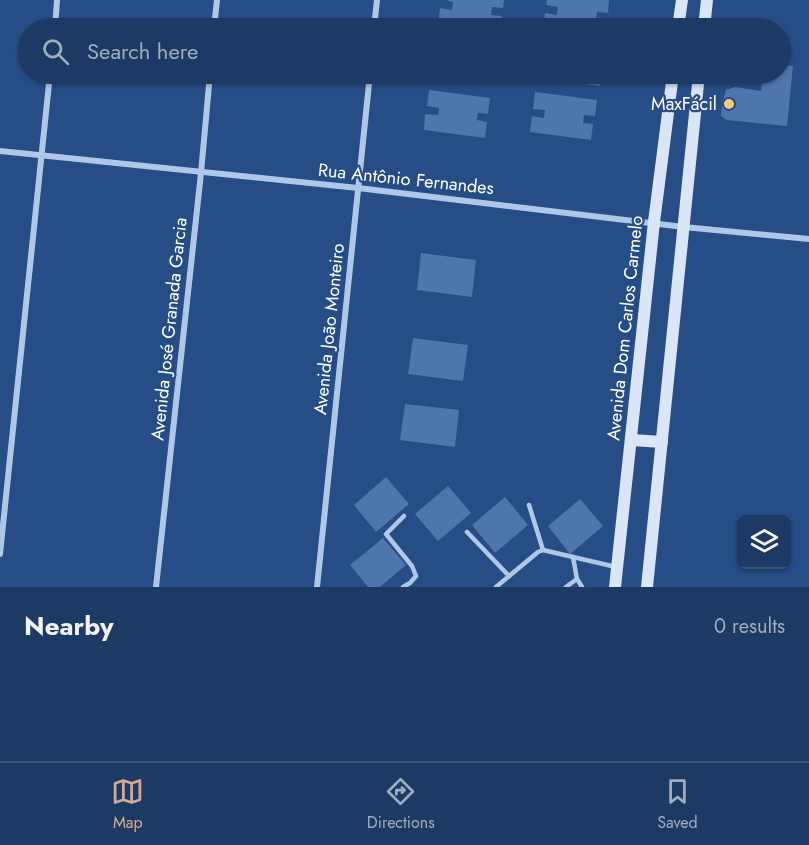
<!DOCTYPE html>
<meta charset="utf-8">
<style>
:root{--surface:#1c3a64;--page:#25416a;--text:#f1f3f6;--muted:#a0adbf;--line:#3a5478;--accent:#d6ab8b}
body{margin:0;font-family:Jost,sans-serif;background:var(--page);color:var(--text)}
.controls{position:absolute;right:18px;bottom:18px;display:grid;overflow:hidden;border-radius:9px;box-shadow:0 2px 4px #0004}
.controls button{width:54px;height:54px;display:grid;place-items:center;padding:0;border:0;border-bottom:2px solid var(--line);background:var(--surface);color:var(--text);font:30px sans-serif}
.list{margin:0;padding:0;list-style:none}
h2{display:flex;justify-content:space-between;align-items:center;height:78px;margin:0;padding:0 24px;font-size:26px}
h2 small{font-size:20px;font-weight:400;color:var(--muted)}
.icon{flex:none;width:33px;height:33px;fill:none;stroke:currentColor;stroke-width:2;stroke-linecap:round;stroke-linejoin:round}
.map{position:relative;flex:none;width:809px;height:587px;overflow:hidden}
.search{position:absolute;background:var(--surface);box-shadow:0 2px 4px #0004;left:18px;right:18px;top:18px;height:66px;display:flex;align-items:center;gap:15px;box-sizing:border-box;padding:0 21px;border-radius:33px;color:var(--muted);font-size:22px}
.sheet{height:174px;background:var(--surface)}
nav{display:flex;justify-content:space-around;align-items:center;box-sizing:border-box;height:84px;border-top:2px solid var(--line);background:var(--surface);font-size:16px;color:var(--muted)}
nav a{display:grid;justify-items:center;gap:3px}
nav .on{color:var(--accent)}
.map>svg:first-child{display:block}
.building{fill:#4e76ac}
.lines{fill:none;stroke-linecap:round;stroke-linejoin:round}
.lane{stroke:#b0c8e8;stroke-width:4.5}
.street{stroke:#b0c8e8;stroke-width:6}
.secondary{stroke:#dae6f7;stroke-width:12}
.poi-dot{fill:#f1d075;stroke:#264d85;stroke-width:2}
.labels{text-anchor:middle;dominant-baseline:central;stroke-width:4.5;stroke-linejoin:round;paint-order:stroke}
.poi-label{font-size:18px;fill:#fff;stroke:#264d85;text-anchor:end}
.street-label{font-size:18px;fill:#fff;stroke:#264d85}
</style>
<div class="map">
<svg width="809" height="587" viewBox="0 0 809 587">
<rect width="100%" height="100%" fill="#264d85"/>
<g class="building">
<polygon points="448,0 504,0 503,8 492,7 491,15 502,16 500,28 471,28 438,24 440,8 452,10 453,2 448,1"/>
<polygon points="547,0 609,0 608,13 597,12 596,20 607,21 606,28 543,28 545,13 557,15 558,7 546,5"/>
<polygon points="780,64 793,66 787,126 727,120 721,116 722,104 726,90 735,87 761,91 763,74 780,74"/>
<polygon points="432,74 493,74 492,82 432,75"/>
<polygon points="539,74 601,74 600,86 539,78"/>
<polygon points="429,90 490,98 488,114 478,113 477,120 487,122 485,138 424,130 425,114 438,115 439,108 427,106"/>
<polygon points="535,92 597,100 595,116 584,115 583,123 593,124 591,140 530,132 532,116 544,118 545,110 533,109"/>
<polygon points="421,253 476,260 472,297 417,290"/>
<polygon points="413,338 468,345 463,381 408,374"/>
<polygon points="405,404 459,410 455,447 400,440"/>
<polygon points="386,477 409,504 376,532 354,505"/>
<polygon points="448,486 471,513 438,541 415,514"/>
<polygon points="505,497 528,525 495,553 472,525"/>
<polygon points="580,499 603,526 570,554 548,526"/>
<polygon points="383,538 406,565 380,587 368,587 350,565"/>
</g>
<g class="lines">
<g class="lane">
<polyline points="529,505 543,550"/>
<polyline points="467,532 509,576"/>
<polyline points="573,557 577,579 582,587"/>
<polyline points="403,587 410,583 416,576 412,566 386,534 404,516"/>
<polyline points="496,587 538,552 543,550 616,567"/>
<polyline points="566,587 577,579"/>
</g>
<g class="street">
<polyline points="55,28 57,0"/>
<polyline points="214,28 217,0"/>
<polyline points="374,28 377,0"/>
<polyline points="0,151 358,188 684,227 809,239"/>
<polyline points="0,554 50,74"/>
<polyline points="156,587 201,173 210,74"/>
<polyline points="317,587 370,74"/>
</g>
<g class="secondary">
<polyline points="678,28 682,0"/>
<polyline points="704,28 707,0"/>
<polyline points="632,440 662,442"/>
<polyline points="615,587 654,222 673,74"/>
<polyline points="647,587 699,74"/>
</g>
</g>
<circle class="poi-dot" cx="729" cy="104" r="6"/>
<g class="labels">
<g class="poi-label">
<text x="717" y="104">MaxFácil</text>
</g>
<g class="street-label">
<text transform="translate(406 179) rotate(6)">Rua Antônio Fernandes</text>
<text transform="translate(625 328) rotate(-84)">Avenida Dom Carlos Carmelo</text>
<text transform="translate(169 329) rotate(-84)">Avenida José Granada Garcia</text>
<text transform="translate(329 329) rotate(-84)">Avenida João Monteiro</text>
</g>
</g>
</svg>
<div class="controls">
<button><svg class="icon" aria-label="layers" viewBox="0 0 24 24"><path d="M12 4l9 5-9 5-9-5zM3 14l9 5 9-5"/></svg></button>
</div>
<div class="search"><svg class="icon" aria-label="search" viewBox="0 0 24 24"><circle cx="10" cy="10" r="6"/><path d="M15 15l6 6"/></svg>Search here</div>
</div>
<section class="sheet">
<h2>Nearby<small>0 results</small></h2>
<ul class="list">
</ul>
</section>
<nav>
<a class="on"><svg class="icon" aria-label="map" viewBox="0 0 24 24"><path d="M3 6l6-2 6 2 6-2v14l-6 2-6-2-6 2zM9 4v14M15 6v14"/></svg>Map</a>
<a><svg class="icon" aria-label="directions" viewBox="0 0 24 24"><path d="M12 3l9 9-9 9-9-9zM9 14v-3h6M13 9l2 2-2 2"/></svg>Directions</a>
<a><svg class="icon" aria-label="saved" viewBox="0 0 24 24"><path d="M7 4h10v16l-5-4-5 4z"/></svg>Saved</a>
</nav>
